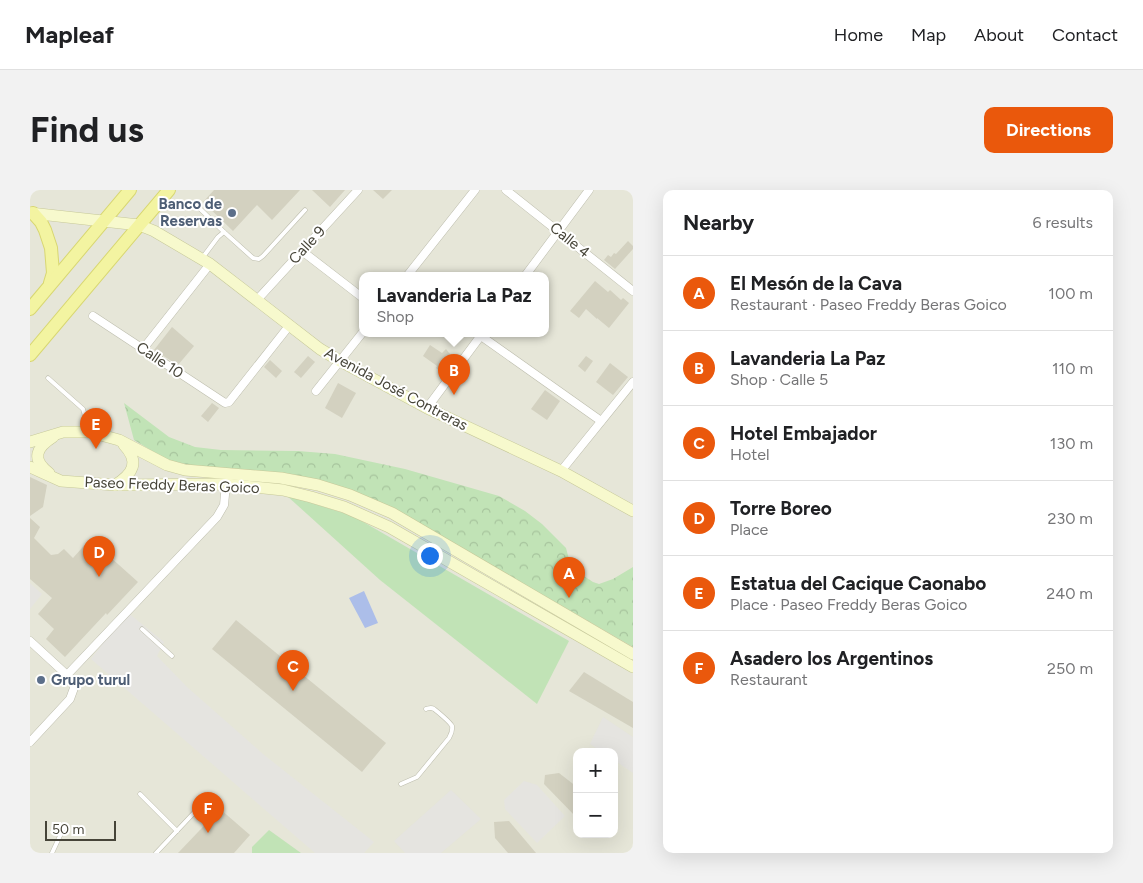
<!DOCTYPE html>
<meta charset="utf-8">
<style>
:root{--surface:#fff;--page:#f2f2f2;--text:#202124;--muted:#757577;--line:#e0e0e0;--accent:#ea580c}
body{margin:0;font-family:Figtree,sans-serif;background:var(--page);color:var(--text)}
.controls{position:absolute;right:15px;bottom:15px;display:grid;overflow:hidden;border-radius:10px;box-shadow:0 5px 20px #0002}
.controls button{width:45px;height:45px;display:grid;place-items:center;padding:0;border:0;border-bottom:1px solid var(--line);background:var(--surface);color:var(--text);font:25px sans-serif}
.scale{position:absolute;left:15px;bottom:12px;width:71px;box-sizing:border-box;padding-left:5px;border:2px solid #464438;border-top:0;font-size:14px;line-height:18px;white-space:nowrap;color:#464438;-webkit-text-stroke:4px #fff;paint-order:stroke}
.you{position:absolute;left:399px;top:365px;width:18px;height:18px;margin:-12px;border:4px solid #fff;border-radius:50%;background:#1a73e8;box-shadow:0 0 0 8px #1a73e833}
.badge{display:grid;place-items:center;width:32px;height:32px;border-radius:50%;background:var(--accent);color:#fff;font-size:16px;font-weight:700}
.pin{position:absolute;translate:-50% -41px;filter:drop-shadow(0 1px 2px #0008)}
.pin::after{content:'';position:absolute;top:26px;width:18px;height:15px;background:inherit;clip-path:polygon(0 0,100% 0,50% 100%)}
.popup{position:absolute;left:329px;top:82px;width:190px;height:65px;box-sizing:border-box;display:grid;place-content:center;border-radius:10px;background:var(--surface);filter:drop-shadow(0 1px 4px #0005);font-size:16px;white-space:nowrap;color:var(--muted)}
.popup b{font-size:19px;color:var(--text)}
.popup::after{content:'';position:absolute;left:50%;top:100%;margin-left:-10px;border:10px solid transparent;border-top-color:var(--surface)}
.list{margin:0;padding:0;list-style:none}
h2{display:flex;justify-content:space-between;align-items:center;height:65px;margin:0;padding:0 20px;font-size:21px}
h2 small{font-size:16px;font-weight:400;color:var(--muted)}
.list li{display:grid;grid-template-columns:32px 1fr auto;gap:15px;align-items:center;box-sizing:border-box;height:75px;padding:0 20px;border-top:1px solid var(--line)}
.list b{display:block;font-size:19px;white-space:nowrap}
.list p{margin:0;font-size:16px;white-space:nowrap;color:var(--muted)}
.list em{font-size:16px;font-style:normal;color:var(--muted)}
.map{position:relative;flex:none;width:603px;height:663px;overflow:hidden;border-radius:10px}
header{display:flex;align-items:center;gap:30px;box-sizing:border-box;height:70px;padding:0 25px;background:var(--surface);border-bottom:1px solid var(--line)}
header strong{font-size:24px}
nav{display:flex;gap:28px;margin-inline-start:auto;font-size:18px}
.intro{display:flex;align-items:center;justify-content:space-between;box-sizing:border-box;height:120px;padding:0 30px}
h1{margin:0;font-size:35px}
.button{padding:12px 22px;border-radius:10px;background:var(--accent);color:#fff;font-size:18px;font-weight:700}
main{display:flex;gap:30px;padding:0 30px}
aside{flex:1;background:var(--surface);border-radius:10px;box-shadow:0 5px 20px #0002}
.map>svg:first-child{display:block}
.residential{fill:#e6e6d8;fill-rule:evenodd}
.green{fill:#c1e3b6}
.forest{fill:url(#forest-crowns)}
.parking{fill:#e5e4e0}
.water{fill:#acbee9}
.building{fill:#d3d1c0}
.lines{fill:none;stroke-linecap:round;stroke-linejoin:round}
.lane-casing{stroke:#bdbdad;stroke-width:5}
.street-casing{stroke:#bdbdad;stroke-width:9}
.secondary-casing{stroke:#c6c899;stroke-width:12}
.primary-casing{stroke:#d8d772;stroke-width:14}
.lane{stroke:#fff;stroke-width:4}
.street{stroke:#fff;stroke-width:8}
.secondary{stroke:#f7f9cd;stroke-width:11}
.primary{stroke:#f3f4a1;stroke-width:12}
.service-dot{fill:#5c6f8a;stroke:#fff;stroke-width:2}
.labels{text-anchor:middle;dominant-baseline:central;stroke-width:4;stroke-linejoin:round;paint-order:stroke}
.service-label{font-size:15px;font-weight:bold;fill:#4e5e75;stroke:#fff;text-anchor:end}
.street-label{font-size:15px;fill:#464438;stroke:#fff}
</style>
<header>
<strong>Mapleaf</strong>
<nav><a>Home</a><a>Map</a><a>About</a><a>Contact</a></nav>
</header>
<div class="intro"><h1>Find us</h1><a class="button">Directions</a></div>
<main>
<div class="map">
<svg width="603" height="663" viewBox="0 0 603 663">
<defs>
<pattern id="forest-crowns" width="20" height="18" patternUnits="userSpaceOnUse" patternTransform="scale(1.25)"><rect width="20" height="18" fill="#c1e3b6"/><path d="M2 6a3 3 0 1 1 6 0M12 15a3 3 0 1 1 6 0" fill="none" stroke="#a7c49d"/></pattern>
</defs>
<rect width="100%" height="100%" fill="#f3f3e9"/>
<path class="residential" d="M 0,0 L 603,0 L 603,663 L 0,663 ZM 333,86 L 515,86 L 515,144 L 333,144 ZM 547,562 L 584,562 L 584,644 L 547,644 Z"/>
<g class="green">
<polygon points="256,305 323,326 539,451 507,514 350,390"/>
<polygon points="239,640 271,663 222,663 222,657"/>
</g>
<polygon class="forest" points="94,213 139,247 165,257 191,260 268,261 305,264 375,279 469,306 495,321 512,334 536,358 540,373 549,383 563,392 569,394 583,389 603,377 603,457 359,316 253,284 160,275 137,270 104,250"/>
<g class="parking">
<polygon points="0,393 12,404 0,419"/>
<polygon points="97,422 134,452 127,466 157,497 233,564 344,652 334,663 285,663 61,469"/>
<polygon points="573,527 603,547 603,583 584,570 584,562 572,562 560,554"/>
<polygon points="494,591 507,595 535,626 507,653 475,619 474,610"/>
<polygon points="421,600 451,629 411,663 375,663 364,651"/>
</g>
<polygon class="water" points="334,401 348,433 335,438 319,408"/>
<g class="building">
<polygon points="184,0 270,0 242,30 227,15 203,41 173,12"/>
<polygon points="282,0 315,0 300,17"/>
<polygon points="343,0 362,0 353,9"/>
<polygon points="598,51 603,56 603,59 585,79 574,70 578,65 581,67 584,63 586,64"/>
<polygon points="565,91 578,102 580,100 591,110 593,108 599,113 579,138 567,128 567,129 556,119 549,128 540,121"/>
<polygon points="142,137 164,156 148,175 124,160"/>
<polygon points="400,155 412,163 416,159 420,164 419,166 423,168 413,183 406,178 407,176 393,166"/>
<polygon points="278,166 285,172 271,188 264,182"/>
<polygon points="556,166 563,171 555,182 548,176"/>
<polygon points="240,170 252,181 246,188 234,177"/>
<polygon points="580,173 598,187 583,205 566,192"/>
<polygon points="308,193 326,203 312,228 295,218"/>
<polygon points="515,200 530,211 517,230 501,219"/>
<polygon points="182,213 189,218 178,232 171,226"/>
<polygon points="0,287 17,295 13,317 0,326"/>
<polygon points="0,328 10,337 4,348 21,365 28,364 34,359 43,368 60,349 108,392 77,425 76,423 35,467 16,449 24,439 8,424 22,408 0,389"/>
<polygon points="206,430 356,553 332,582 182,459"/>
<polygon points="554,482 603,512 603,538 539,501"/>
<polygon points="529,583 547,597 547,628 514,594 515,585"/>
<polygon points="190,619 220,645 204,663 148,663"/>
<polygon points="479,631 506,663 478,663 465,648 464,632"/>
</g>
<g class="lines">
<defs>
<g id="lane">
<polyline points="165,14 194,42"/>
<polyline points="173,67 188,47 194,42 223,68 229,69 233,66 275,20"/>
<polyline points="18,188 53,219 59,240"/>
<polyline points="112,439 142,466"/>
<path d="M 371,594 L 387,587 L 419,548 C 421,544 423,541 422,536 C 420,532 408,522 404,519 C 401,517 400,518 396,519"/>
<polyline points="110,604 147,641"/>
<polyline points="22,663 35,635"/>
<polyline points="126,663 176,610"/>
</g>
<g id="street">
<polyline points="476,0 603,101"/>
<polyline points="272,61 333,108"/>
<polyline points="377,86 445,0"/>
<polyline points="495,86 559,0"/>
<polyline points="227,110 328,0"/>
<polyline points="63,126 195,213 199,212 259,136"/>
<polyline points="451,146 571,231"/>
<polyline points="113,159 180,74"/>
<polyline points="286,201 333,142"/>
<polyline points="397,218 452,144"/>
<polyline points="531,281 603,192"/>
<polyline points="0,451 37,485 42,491 44,498 40,509 0,552"/>
<polyline points="37,485 187,327 194,315 196,294"/>
</g>
<g id="secondary">
<polyline points="0,23 109,35 124,41 180,74 290,159 310,171 397,218 531,281 603,321"/>
<polyline points="0,252 33,242 60,242 89,250 137,275 155,280 251,288 288,295 320,305 362,323 603,464"/>
<polyline points="0,277 31,291 85,295 196,294 253,300 281,307 314,317 359,337 603,477"/>
<path d="M 19,283 C 1,269 6,258 23,247"/>
<path d="M 85,295 C 103,284 110,272 94,255"/>
</g>
<g id="primary">
<polyline points="3,23 11,32 15,40 21,58 23,83 20,93"/>
<polyline points="0,119 100,0"/>
<polyline points="0,165 139,0"/>
</g>
</defs>
<use href="#lane" class="lane-casing"/>
<use href="#street" class="street-casing"/>
<use href="#secondary" class="secondary-casing"/>
<use href="#primary" class="primary-casing"/>
<use href="#lane" class="lane"/>
<use href="#street" class="street"/>
<use href="#secondary" class="secondary"/>
<use href="#primary" class="primary"/>
</g>
<g class="service-dot">
<circle cx="202" cy="23" r="5"/>
<circle cx="11" cy="490" r="5"/>
</g>
<g class="labels">
<g class="service-label">
<text x="192" y="14">Banco de<tspan x="192" dy="17">Reservas</tspan></text>
<text x="21" y="490" text-anchor="start">Grupo turul</text>
</g>
<g class="street-label">
<text transform="translate(540 50) rotate(39)">Calle 4</text>
<text transform="translate(277 55) rotate(-47)">Calle 9</text>
<text transform="translate(130 170) rotate(34)">Calle 10</text>
<text transform="translate(366 199) rotate(28)">Avenida José Contreras</text>
<text transform="translate(142 295) rotate(2)">Paseo Freddy Beras Goico</text>
</g>
</g>
</svg>
<div class="controls">
<button>+</button>
<button>−</button>
</div>
<div class="scale">50 m</div>
<div class="you"></div>
<div class="pin badge" style="left:539px;top:408px">A</div>
<div class="pin badge" style="left:424px;top:205px">B</div>
<div class="popup"><b>Lavanderia La Paz</b>Shop</div>
<div class="pin badge" style="left:263px;top:501px">C</div>
<div class="pin badge" style="left:69px;top:387px">D</div>
<div class="pin badge" style="left:66px;top:259px">E</div>
<div class="pin badge" style="left:178px;top:643px">F</div>
</div>
<aside>
<h2>Nearby<small>6 results</small></h2>
<ul class="list">
<li><span class="badge">A</span><div><b>El Mesón de la Cava</b><p>Restaurant · Paseo Freddy Beras Goico</p></div><em>100 m</em></li>
<li><span class="badge">B</span><div><b>Lavanderia La Paz</b><p>Shop · Calle 5</p></div><em>110 m</em></li>
<li><span class="badge">C</span><div><b>Hotel Embajador</b><p>Hotel</p></div><em>130 m</em></li>
<li><span class="badge">D</span><div><b>Torre Boreo</b><p>Place</p></div><em>230 m</em></li>
<li><span class="badge">E</span><div><b>Estatua del Cacique Caonabo</b><p>Place · Paseo Freddy Beras Goico</p></div><em>240 m</em></li>
<li><span class="badge">F</span><div><b>Asadero los Argentinos</b><p>Restaurant</p></div><em>250 m</em></li>
</ul>
</aside>
</main>
